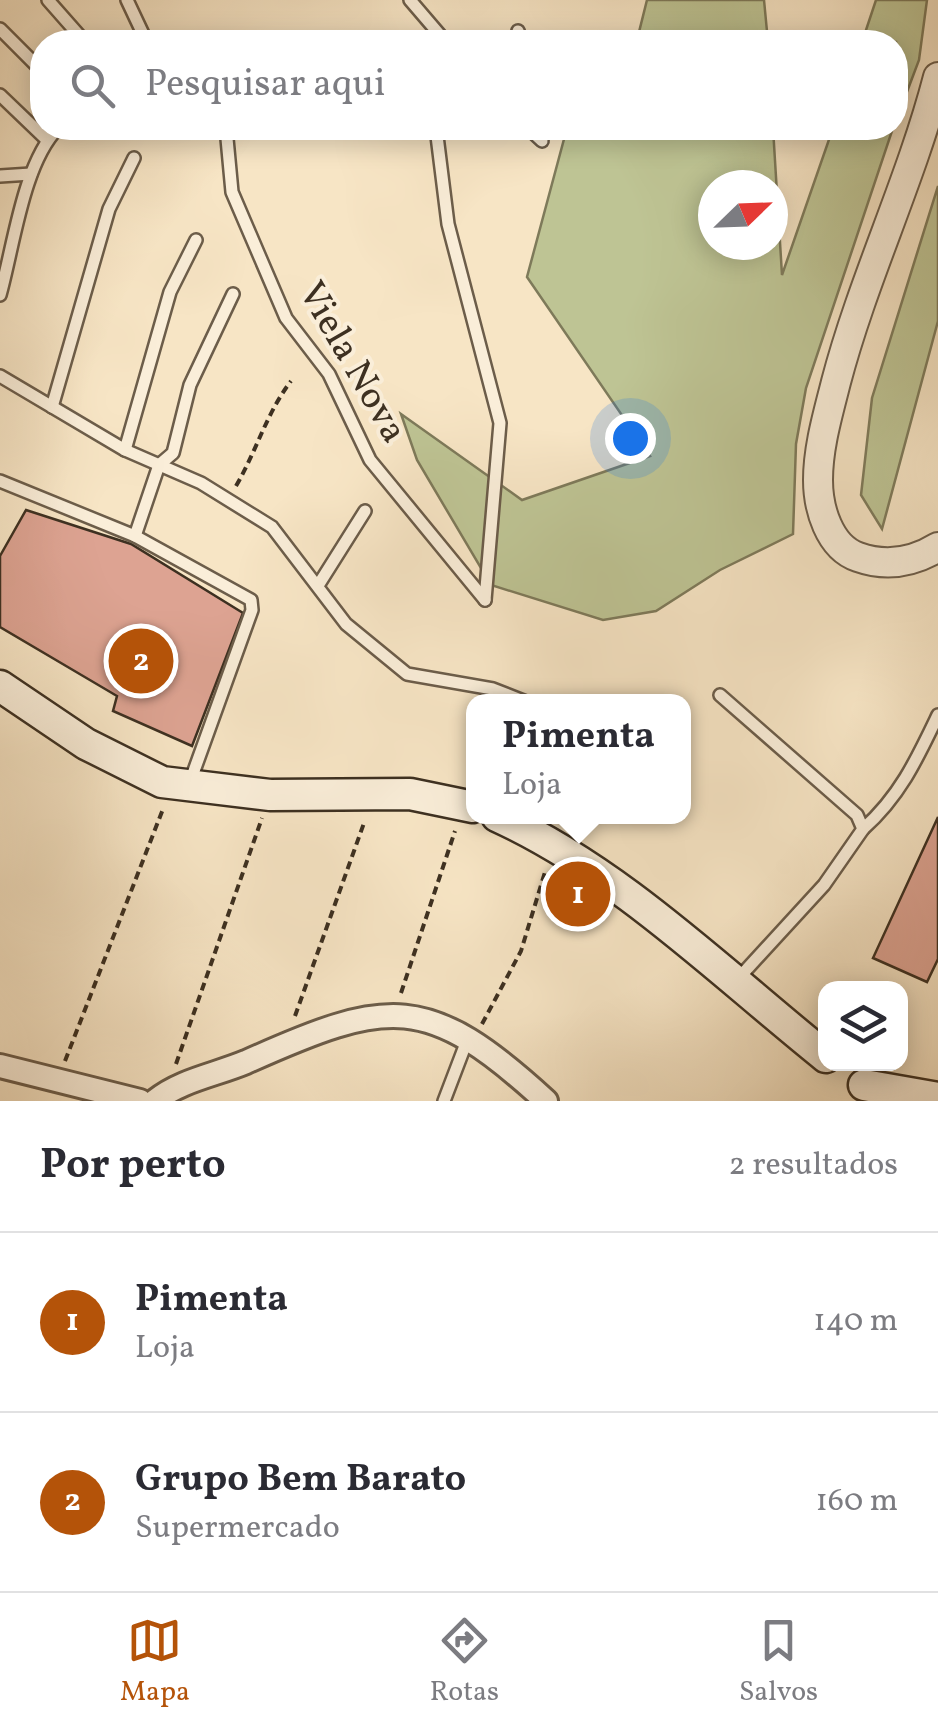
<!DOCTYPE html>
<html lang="pt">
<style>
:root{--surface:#fff;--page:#f2f2f3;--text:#2b2b33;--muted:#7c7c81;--line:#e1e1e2;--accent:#b45309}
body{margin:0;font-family:Vollkorn,serif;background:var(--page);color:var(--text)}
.controls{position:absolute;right:30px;bottom:30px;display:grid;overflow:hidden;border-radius:20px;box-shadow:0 5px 25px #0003}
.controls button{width:90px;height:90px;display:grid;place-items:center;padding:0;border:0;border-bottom:2px solid var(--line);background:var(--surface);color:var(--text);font:50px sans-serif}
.compass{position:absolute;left:698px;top:170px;width:90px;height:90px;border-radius:50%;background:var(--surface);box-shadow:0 5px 25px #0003;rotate:67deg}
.you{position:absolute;left:630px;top:438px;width:35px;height:35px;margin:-25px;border:8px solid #fff;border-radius:50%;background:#1a73e8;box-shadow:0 0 0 15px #1a73e833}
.badge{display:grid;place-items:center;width:65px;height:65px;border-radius:50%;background:var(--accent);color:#fff;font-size:32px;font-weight:700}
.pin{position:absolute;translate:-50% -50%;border:5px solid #fff;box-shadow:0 2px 10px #0006}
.popup{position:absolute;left:466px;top:694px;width:225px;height:130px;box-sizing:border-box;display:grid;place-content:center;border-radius:20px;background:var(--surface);filter:drop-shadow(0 2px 8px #0005);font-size:32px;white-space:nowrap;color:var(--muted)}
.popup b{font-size:38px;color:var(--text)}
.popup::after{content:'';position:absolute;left:50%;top:100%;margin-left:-20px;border:20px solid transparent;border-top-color:var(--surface)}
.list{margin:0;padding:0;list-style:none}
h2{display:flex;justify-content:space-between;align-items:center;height:130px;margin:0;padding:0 40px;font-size:42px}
h2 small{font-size:32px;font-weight:400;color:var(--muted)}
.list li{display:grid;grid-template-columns:65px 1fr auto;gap:30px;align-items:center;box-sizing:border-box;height:180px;padding:0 40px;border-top:2px solid var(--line)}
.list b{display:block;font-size:38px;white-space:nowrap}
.list p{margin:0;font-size:32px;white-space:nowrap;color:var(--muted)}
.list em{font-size:32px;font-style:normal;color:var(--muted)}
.icon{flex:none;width:55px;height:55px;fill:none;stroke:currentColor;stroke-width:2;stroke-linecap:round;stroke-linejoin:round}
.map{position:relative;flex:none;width:938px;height:1101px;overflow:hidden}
.search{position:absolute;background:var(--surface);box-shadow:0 5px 25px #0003;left:30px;right:30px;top:30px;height:110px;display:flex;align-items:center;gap:25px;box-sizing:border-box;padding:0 35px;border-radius:40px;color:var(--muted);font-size:38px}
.sheet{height:490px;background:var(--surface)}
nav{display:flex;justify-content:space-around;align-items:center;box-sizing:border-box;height:140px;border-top:2px solid var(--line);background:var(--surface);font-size:28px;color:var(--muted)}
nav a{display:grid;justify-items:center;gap:5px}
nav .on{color:var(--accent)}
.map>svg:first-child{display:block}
.green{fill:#bec494;stroke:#7e7a5a;stroke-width:2.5;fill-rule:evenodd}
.building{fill:#dda392;stroke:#3d3021;stroke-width:2.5}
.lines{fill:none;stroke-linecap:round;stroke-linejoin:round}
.service-casing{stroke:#6c5d4a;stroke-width:16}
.minor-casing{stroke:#6c5d4a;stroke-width:28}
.tertiary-casing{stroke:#6c5d4a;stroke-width:32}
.secondary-casing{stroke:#3d3021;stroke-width:35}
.path{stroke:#3d3021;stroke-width:4;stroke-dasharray:8 5;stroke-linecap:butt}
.service{stroke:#faeed9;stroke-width:11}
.minor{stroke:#faeed9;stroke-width:22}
.tertiary{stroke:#faeed9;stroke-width:28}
.secondary{stroke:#faeed9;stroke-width:30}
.labels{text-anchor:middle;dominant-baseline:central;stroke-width:8;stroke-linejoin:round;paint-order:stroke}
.street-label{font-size:38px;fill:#3d3021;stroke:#faeed9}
</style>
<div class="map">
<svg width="938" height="1101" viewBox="0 0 938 1101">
<rect width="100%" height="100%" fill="#f7e5c5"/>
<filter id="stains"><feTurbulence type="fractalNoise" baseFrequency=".002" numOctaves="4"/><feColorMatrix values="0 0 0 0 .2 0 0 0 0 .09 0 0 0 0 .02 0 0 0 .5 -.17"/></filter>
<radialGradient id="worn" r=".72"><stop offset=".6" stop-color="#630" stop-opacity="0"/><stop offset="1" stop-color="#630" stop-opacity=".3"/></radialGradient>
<g class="green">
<polygon points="647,0 764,0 768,42 616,42 639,32"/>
<polygon points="876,0 927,0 919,60 896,121 896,42 862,42"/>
<path d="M 567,128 L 773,128 L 782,275 L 833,128 L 893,128 L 806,388 L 796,444 L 793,534 L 720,570 L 656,611 L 603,620 L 491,585 L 417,460 L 401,414 L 522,500 L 650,456 L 527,277 ZM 713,185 L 773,185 L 773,245 L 713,245 Z"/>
<polygon points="938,186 938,321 882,529 861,495 872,398"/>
</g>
<g class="building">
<polygon points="26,510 131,544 243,613 192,746 113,711 117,696 0,627 0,556"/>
<polygon points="938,817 938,959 927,982 873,958"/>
</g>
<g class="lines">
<defs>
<g id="service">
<polyline points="48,0 85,42"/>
<polyline points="127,0 143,34 139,42"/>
<polyline points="410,0 440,35 436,42"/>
<polyline points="0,29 42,71"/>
<polyline points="518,31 522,42"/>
<polyline points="0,95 47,140"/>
<polyline points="226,128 232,192 286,318 329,374 370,460 485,600"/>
<polyline points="436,128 448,224 500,423 485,600"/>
<polyline points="528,128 542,141 540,128"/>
<polyline points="0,176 31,174"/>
<path d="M 0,295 C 14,245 23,164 58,128"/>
<polyline points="0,376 125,450 201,483 272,527 346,624 407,674 493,689 526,702"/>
<polyline points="52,407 109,209 134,158"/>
<polyline points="125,450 170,292 196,240"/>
<polyline points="0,481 135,536 251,600 252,610 190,782"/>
<polyline points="135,536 159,465 173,453 190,385 233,294"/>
<polyline points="319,584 365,511"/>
<polyline points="720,695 857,815 863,829 824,885 736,981"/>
<path d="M 863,829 C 900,796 917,759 938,715"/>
<polyline points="444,1101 468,1038"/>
</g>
<g id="minor">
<polyline points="0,1066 140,1101"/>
<path d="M 155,1101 C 181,1080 215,1075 246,1062 C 389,998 427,992 546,1101"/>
</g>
<path id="tertiary" d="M 938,77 C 911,181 863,279 836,382 C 828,414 818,447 818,480 C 818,508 829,547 858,557 C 886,567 912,563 938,547"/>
<g id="secondary">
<polyline points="0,686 86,744 162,782 270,795 410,794 473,807"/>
<path d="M 497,816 C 621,873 720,972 826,1057"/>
<polyline points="864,1085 938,1098"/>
</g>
</defs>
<use href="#service" class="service-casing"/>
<use href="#minor" class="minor-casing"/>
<use href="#tertiary" class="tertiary-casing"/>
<use href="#secondary" class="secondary-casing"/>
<g class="path">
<path d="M 236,486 C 257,450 266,414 291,381"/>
<polyline points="401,993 455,831"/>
<polyline points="295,1016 364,823"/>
<polyline points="482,1024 521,951 545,872"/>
<polyline points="65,1061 163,809"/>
<polyline points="176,1064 262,818"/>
</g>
<use href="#service" class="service"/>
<use href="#minor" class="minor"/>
<use href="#tertiary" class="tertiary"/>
<use href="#secondary" class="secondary"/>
</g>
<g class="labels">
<g class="street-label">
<text transform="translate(351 363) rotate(60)">Viela Nova</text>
</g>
</g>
<rect width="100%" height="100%" filter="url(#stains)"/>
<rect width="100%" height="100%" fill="url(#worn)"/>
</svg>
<div class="controls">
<button><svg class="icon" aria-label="layers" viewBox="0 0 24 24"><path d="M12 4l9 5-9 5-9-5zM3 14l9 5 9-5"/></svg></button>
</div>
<svg class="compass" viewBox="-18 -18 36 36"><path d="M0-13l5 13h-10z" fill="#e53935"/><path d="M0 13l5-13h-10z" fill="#7c7c81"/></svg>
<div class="you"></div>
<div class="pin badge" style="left:578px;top:894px">1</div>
<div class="popup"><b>Pimenta</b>Loja</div>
<div class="pin badge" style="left:141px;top:661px">2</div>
<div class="search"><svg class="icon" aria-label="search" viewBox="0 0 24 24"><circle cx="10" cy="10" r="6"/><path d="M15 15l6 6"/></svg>Pesquisar aqui</div>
</div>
<section class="sheet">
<h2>Por perto<small>2 resultados</small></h2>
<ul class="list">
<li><span class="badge">1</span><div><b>Pimenta</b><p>Loja</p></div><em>140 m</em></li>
<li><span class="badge">2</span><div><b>Grupo Bem Barato</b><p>Supermercado</p></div><em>160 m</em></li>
</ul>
</section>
<nav>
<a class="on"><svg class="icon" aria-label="map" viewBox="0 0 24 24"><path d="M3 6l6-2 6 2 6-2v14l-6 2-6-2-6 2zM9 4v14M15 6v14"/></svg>Mapa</a>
<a><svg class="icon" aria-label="directions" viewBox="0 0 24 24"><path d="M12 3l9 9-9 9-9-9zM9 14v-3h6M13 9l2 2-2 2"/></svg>Rotas</a>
<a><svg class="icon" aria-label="saved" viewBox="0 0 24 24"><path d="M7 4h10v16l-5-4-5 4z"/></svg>Salvos</a>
</nav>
